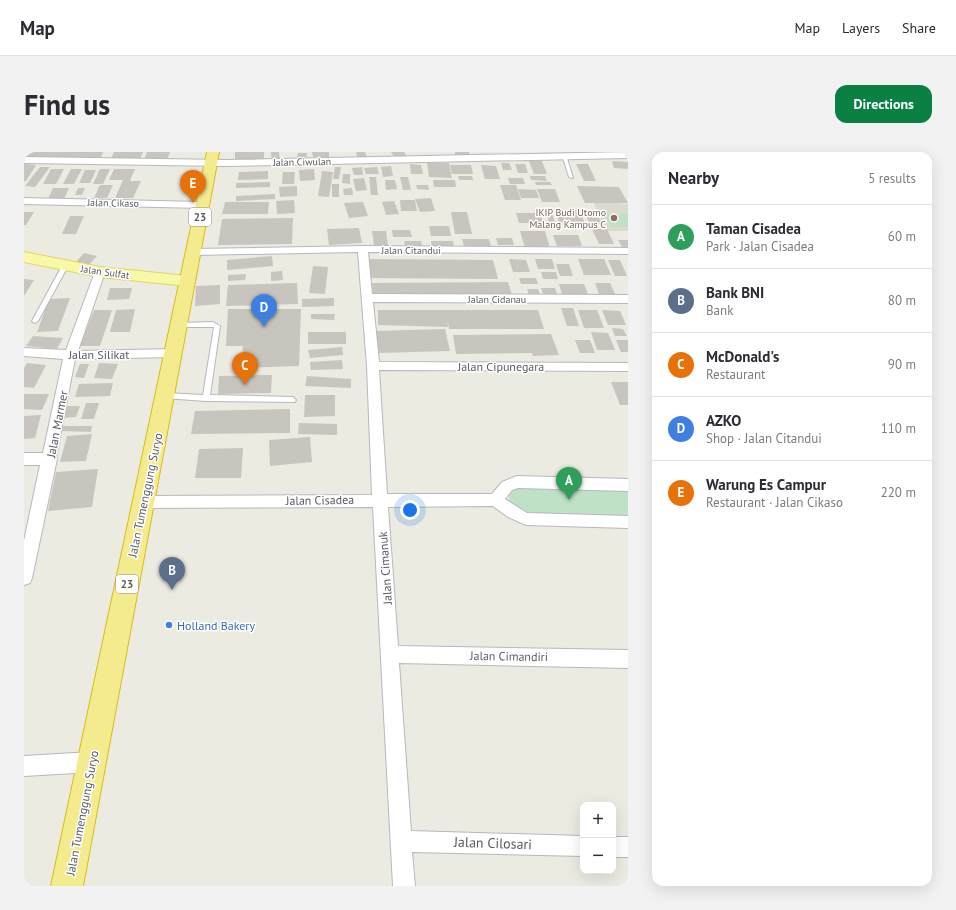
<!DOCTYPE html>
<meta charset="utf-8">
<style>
:root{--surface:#fff;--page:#f2f2f3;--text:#2b2b33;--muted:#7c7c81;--line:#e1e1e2;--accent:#0b8043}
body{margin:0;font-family:"PT Sans",sans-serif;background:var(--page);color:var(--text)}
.controls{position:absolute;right:12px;bottom:12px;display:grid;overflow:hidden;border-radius:8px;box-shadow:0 4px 16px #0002}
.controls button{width:36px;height:36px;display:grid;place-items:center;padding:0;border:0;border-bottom:1px solid var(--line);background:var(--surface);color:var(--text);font:20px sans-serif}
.you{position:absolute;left:386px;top:358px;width:14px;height:14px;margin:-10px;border:3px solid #fff;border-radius:50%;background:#1a73e8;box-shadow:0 0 0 6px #1a73e833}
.badge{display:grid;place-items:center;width:26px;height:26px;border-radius:50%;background:var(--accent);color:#fff;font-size:13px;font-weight:700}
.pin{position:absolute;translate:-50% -33px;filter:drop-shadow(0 1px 2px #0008)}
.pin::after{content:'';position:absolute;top:21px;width:14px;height:12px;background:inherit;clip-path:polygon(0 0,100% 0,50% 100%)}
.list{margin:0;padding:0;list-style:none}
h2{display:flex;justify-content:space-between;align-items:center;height:52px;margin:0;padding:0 16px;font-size:17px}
h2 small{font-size:13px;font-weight:400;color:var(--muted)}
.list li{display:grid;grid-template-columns:26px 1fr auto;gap:12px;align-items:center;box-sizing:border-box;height:64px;padding:0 16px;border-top:1px solid var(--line)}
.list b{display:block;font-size:15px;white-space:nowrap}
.list p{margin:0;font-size:13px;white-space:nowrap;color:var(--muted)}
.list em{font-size:13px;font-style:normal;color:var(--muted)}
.map{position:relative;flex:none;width:604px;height:734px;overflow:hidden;border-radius:12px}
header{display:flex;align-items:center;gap:24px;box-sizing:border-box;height:56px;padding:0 20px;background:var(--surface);border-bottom:1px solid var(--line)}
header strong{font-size:19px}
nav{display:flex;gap:22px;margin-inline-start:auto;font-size:14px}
.intro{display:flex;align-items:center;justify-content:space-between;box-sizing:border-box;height:96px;padding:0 24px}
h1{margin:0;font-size:28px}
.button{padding:10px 18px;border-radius:12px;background:var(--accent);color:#fff;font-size:14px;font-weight:700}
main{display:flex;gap:24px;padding:0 24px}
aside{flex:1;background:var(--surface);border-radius:12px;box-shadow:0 4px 16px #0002}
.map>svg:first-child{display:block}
.education{fill:#dbdacf}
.green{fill:#bfe1c5}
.building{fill:#c7c5be}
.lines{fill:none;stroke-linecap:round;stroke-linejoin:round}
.lane-casing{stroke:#b7b8bd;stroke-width:2}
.street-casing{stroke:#b7b8bd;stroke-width:2}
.primary-casing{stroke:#e5d660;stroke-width:2}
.highway-casing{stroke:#dabd12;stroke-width:2}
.lane{fill:#fff;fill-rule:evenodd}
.street{fill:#fff;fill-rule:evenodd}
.primary{fill:#f8f8a9;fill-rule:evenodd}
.highway{fill:#f4eb8f;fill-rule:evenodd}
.education-dot{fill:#8d6e63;stroke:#fff;stroke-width:1.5}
.shop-dot{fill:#3f7fe0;stroke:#fff;stroke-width:1.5}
.labels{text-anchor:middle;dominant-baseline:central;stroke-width:3;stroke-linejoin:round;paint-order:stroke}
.far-street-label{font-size:10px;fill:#5a5b61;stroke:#fff}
.far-education-label{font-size:10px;fill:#785e54;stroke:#fff;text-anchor:end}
.shield{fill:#fff;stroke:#8c8c90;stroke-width:1}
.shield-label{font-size:11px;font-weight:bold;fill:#5a5b61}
.street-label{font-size:12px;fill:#5a5b61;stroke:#fff}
.shop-label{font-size:12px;fill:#366cbe;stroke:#fff;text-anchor:start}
.near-street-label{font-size:14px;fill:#5a5b61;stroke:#fff}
</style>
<header>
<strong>Map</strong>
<nav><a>Map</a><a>Layers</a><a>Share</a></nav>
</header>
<div class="intro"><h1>Find us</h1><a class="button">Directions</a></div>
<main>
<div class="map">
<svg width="604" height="734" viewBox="0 0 604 734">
<rect width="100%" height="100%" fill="#ebebe1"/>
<polygon class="education" points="569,49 604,52 604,79 581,79"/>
<g class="green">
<polygon points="581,62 604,62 604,75 587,75"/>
<polygon points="496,335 604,337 604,365 502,362 485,351 485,341"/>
</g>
<g class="building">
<polygon points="0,0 79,0 77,5 0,5"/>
<polygon points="90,0 119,0 116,7 87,7"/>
<polygon points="123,0 146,0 143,8 120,8"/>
<polygon points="211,0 240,0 240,9 211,10"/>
<polygon points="247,0 255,0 256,8 248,9"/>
<polygon points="288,0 305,0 305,5 289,5"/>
<polygon points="332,0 341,0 344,8 334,8"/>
<polygon points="367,0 380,0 383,5 371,6"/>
<rect x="431" y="0" width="14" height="3"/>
<polygon points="274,1 283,1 282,8 273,8"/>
<polygon points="505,9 518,9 523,22 510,22"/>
<polygon points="588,9 604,10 604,17 590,16"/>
<polygon points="403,11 425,11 428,26 405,25"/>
<polygon points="477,11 485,11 488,18 479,18"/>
<polygon points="0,12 12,13 2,29 0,29"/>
<polygon points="386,12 397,13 399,22 387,22"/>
<polygon points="491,12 501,12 504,21 494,21"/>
<polygon points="552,12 564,12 572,29 560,29"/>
<polygon points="426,13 447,13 449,22 428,22"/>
<polygon points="457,13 472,14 476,27 461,27"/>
<polygon points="367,14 369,24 359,25 357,15"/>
<polygon points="16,15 26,15 11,35 1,34"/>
<polygon points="311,15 317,15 315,27 309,27"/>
<polygon points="338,15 339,23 330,23 328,16"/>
<polygon points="353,15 355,22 342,22 340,16"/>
<polygon points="27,17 40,17 32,32 19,32"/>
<polygon points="47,17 58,17 50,32 39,32"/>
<polygon points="76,17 86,17 79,32 69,32"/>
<polygon points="90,17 111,17 106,29 117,29 109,46 91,46 99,28 85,28"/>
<polygon points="290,17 291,28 276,29 275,18"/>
<polygon points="61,18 72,18 66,31 55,31"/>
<polygon points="244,19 244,27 214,28 215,20"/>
<polygon points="298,19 309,20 305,45 294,44"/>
<polygon points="259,20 271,20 270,32 258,32"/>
<polygon points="319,22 326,22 326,32 318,31"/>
<polygon points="434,24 448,24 449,28 435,28"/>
<polygon points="506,24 521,24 523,29 507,28"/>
<polygon points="345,25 352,25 354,43 347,43"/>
<polygon points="376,25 384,25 387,38 379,38"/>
<polygon points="340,26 343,38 332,39 329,27"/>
<polygon points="484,26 499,26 501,32 486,32"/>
<polygon points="361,28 371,28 373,37 362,38"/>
<polygon points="409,28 431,28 432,35 410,35"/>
<polygon points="246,30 246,35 212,36 212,31"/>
<polygon points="511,30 526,30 528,33 512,33"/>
<rect x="308" y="32" width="7" height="13"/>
<polygon points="76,33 89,33 83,46 70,46"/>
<polygon points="392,33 404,33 405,38 393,37"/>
<polygon points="476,33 492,33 497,48 481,48"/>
<polygon points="273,34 273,44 256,45 255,35"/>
<polygon points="553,34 595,35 604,51 561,51"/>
<polygon points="29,36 45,36 40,47 24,47"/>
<polygon points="54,36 61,36 58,43 51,43"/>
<polygon points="328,36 329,43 320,43 319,37"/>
<polygon points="494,37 512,38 515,46 497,46"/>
<polygon points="513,37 531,37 536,50 518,50"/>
<polygon points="251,42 251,47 212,49 212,44"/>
<polygon points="407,46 411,59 396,60 391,47"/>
<polygon points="270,48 271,61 253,62 252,49"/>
<polygon points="376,48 391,48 393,59 377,59"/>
<polygon points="370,49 375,62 362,63 358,50"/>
<polygon points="201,50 245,50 244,62 198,62"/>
<polygon points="339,50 344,64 325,66 320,51"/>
<polygon points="543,58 555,58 561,71 535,70 531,60 544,60"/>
<polygon points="0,60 10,60 2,73 0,73"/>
<polygon points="427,60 443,60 448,82 431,82"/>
<polygon points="492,61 516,61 519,71 495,71"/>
<polygon points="522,61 528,61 531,70 525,70"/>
<polygon points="46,64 60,64 52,82 38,82"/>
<polygon points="562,64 574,64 578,72 566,72"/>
<polygon points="269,66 268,92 194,93 198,67"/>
<polygon points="405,74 425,74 427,84 407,84"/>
<polygon points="335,76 338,91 305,93 303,77"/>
<polygon points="568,77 583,77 590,92 575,92"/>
<polygon points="368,78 386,78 388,85 369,85"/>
<polygon points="348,79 362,79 364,93 350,93"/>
<polygon points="496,79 521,79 526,96 501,96"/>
<polygon points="529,83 554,83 558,94 533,94"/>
<polygon points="472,86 488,86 490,93 474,93"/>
<polygon points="438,87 465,87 467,94 440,94"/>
<polygon points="594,88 604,88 604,97 599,97"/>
<polygon points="380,89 397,89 398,94 381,94"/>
<polygon points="407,89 429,89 430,95 408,95"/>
<polygon points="60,101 73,104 64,114 51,111"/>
<polygon points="248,104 249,114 203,118 203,108"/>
<polygon points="343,107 469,108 474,127 344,126"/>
<polygon points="485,107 502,108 506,120 489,120"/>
<polygon points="511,107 528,107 531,117 514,117"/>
<polygon points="554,107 580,107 587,123 560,123"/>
<polygon points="584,108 596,108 603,124 591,124"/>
<polygon points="532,112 545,112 549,124 536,124"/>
<polygon points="289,114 304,115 301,142 285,141"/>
<polygon points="258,119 259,128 247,129 247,120"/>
<polygon points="517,120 532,120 534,127 519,127"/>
<polygon points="222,122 221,128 204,129 204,123"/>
<polygon points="495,126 512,126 514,132 497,132"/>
<polygon points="0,127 10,128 0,144"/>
<polygon points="484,130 488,143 349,144 348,131"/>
<polygon points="273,131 274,152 202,154 204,133"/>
<polygon points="571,131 586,131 591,142 575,142"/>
<polygon points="535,132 560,132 564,142 538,142"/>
<polygon points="196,133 196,152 171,154 172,134"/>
<polygon points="86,136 108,136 105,147 83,148"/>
<polygon points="517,136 531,136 534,145 520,144"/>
<polygon points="503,137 514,137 516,143 505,143"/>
<polygon points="46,146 34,179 13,180 25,147"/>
<polygon points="310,146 310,154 278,155 278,147"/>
<polygon points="537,156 549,156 555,174 543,174"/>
<polygon points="111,157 106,180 86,180 92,158"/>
<polygon points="204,157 277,157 275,214 217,216 219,194 202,194"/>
<polygon points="70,158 88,158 76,194 56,194"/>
<polygon points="354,158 514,158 520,177 425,177 423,166 424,175 354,173"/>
<polygon points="554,158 573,158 580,176 560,176"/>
<polygon points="578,158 596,159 602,173 584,173"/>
<polygon points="287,162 311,162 310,168 287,167"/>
<polygon points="588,176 599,177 603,184 591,184"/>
<polygon points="421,177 426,199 353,201 350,179"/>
<rect x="284" y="180" width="38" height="12"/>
<polygon points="567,180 584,181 591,198 573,198"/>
<polygon points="527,182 535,203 509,204 508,201 432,202 429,183"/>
<polygon points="9,184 39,186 33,197 2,194"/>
<polygon points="551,188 566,188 571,201 556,201"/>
<polygon points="592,188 604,188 604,200 597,200"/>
<polygon points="318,195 319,203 286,206 284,198"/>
<polygon points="318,208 319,217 287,218 286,210"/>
<polygon points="3,211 22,213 10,236 0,235 0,216"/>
<polygon points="75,211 94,212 88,227 70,226"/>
<polygon points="56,212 65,212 60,226 51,225"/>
<polygon points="248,223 247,241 194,242 195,224"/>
<polygon points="283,224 327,227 327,236 281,234"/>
<polygon points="587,230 604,230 604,253 596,253"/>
<polygon points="89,231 86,244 51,245 55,232"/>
<polygon points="0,242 25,242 18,258 0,257"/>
<polygon points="281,243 311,243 311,264 280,265"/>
<polygon points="62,251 75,251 70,267 57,267"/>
<polygon points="43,254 56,254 52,265 40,266"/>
<polygon points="266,257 266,281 167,282 171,259"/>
<polygon points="17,263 11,286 0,287 0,264"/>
<polygon points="275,271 313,272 313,283 274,282"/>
<polygon points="38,274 68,274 67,280 36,279"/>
<polygon points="68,282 62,309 36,310 43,284"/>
<polygon points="286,285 288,310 246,314 245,288"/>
<polygon points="219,296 217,326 171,326 175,297"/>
<polygon points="74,317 68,355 24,359 32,320"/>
</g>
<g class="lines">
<defs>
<g id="lane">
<polygon points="540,2 542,3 549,26 545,25 538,3"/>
<polygon points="41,112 44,114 14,169 11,171 9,170 8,169 38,114"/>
<polygon points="189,170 196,174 186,243 269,245 272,248 271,250 182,249 140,246 139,244 142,241 179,243 190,175 156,175 153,173 156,171"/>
</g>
<g id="street">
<polygon points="604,0 604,6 202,14 0,11 0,5 202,8"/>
<polygon points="0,46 178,50 183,53 178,56 0,52"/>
<polygon points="339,94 604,96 604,102 344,100 348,142 604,143 604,151 349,150 355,210 604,211 604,219 355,218 363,342 468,342 478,330 493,324 604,327 604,339 494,336 488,338 481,347 503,361 604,364 604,376 502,373 484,365 469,354 364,355 374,494 604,498 604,516 375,511 387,679 559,684 559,704 388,700 391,734 369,734 349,355 119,356 114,354 112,350 114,346 119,344 348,343 343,214 334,100 170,103 165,100 170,97"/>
<polygon points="76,117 81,120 54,199 150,197 154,198 156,201 154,204 150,205 51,207 32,305 33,307 8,426 6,431 0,433 0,389 16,313 0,313 0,301 19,301 39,207 0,204 0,196 42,198 71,120"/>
<polygon points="68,600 75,603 78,610 75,617 68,620 0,624 0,604"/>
<rect x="589" y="685" width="15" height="20"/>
</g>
<polygon id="primary" points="0,100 76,115 163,124 169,125 171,129 169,133 163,134 76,125 0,110"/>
<polygon id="highway" points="183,0 195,0 59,734 27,734"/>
</defs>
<use href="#lane" class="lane-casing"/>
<use href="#street" class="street-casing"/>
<use href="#primary" class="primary-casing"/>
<use href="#highway" class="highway-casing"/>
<use href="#lane" class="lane"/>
<use href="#street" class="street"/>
<use href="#primary" class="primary"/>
<use href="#highway" class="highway"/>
</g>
<circle class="education-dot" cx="590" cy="66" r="4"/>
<circle class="shop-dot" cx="145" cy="473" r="4"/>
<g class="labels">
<g class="far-street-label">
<text transform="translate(278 10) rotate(-1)">Jalan Ciwulan</text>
<text transform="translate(89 51) rotate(1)">Jalan Cikaso</text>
<text x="387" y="98">Jalan Citandui</text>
<text transform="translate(81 120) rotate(8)">Jalan Sulfat</text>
<text x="473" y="147">Jalan Cidanau</text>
</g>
<g class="far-education-label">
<text x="582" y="60">IKIP Budi Utomo<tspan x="582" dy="12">Malang Kampus C</tspan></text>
</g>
<g class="shield">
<rect x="165" y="56" width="22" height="18" rx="3"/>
<rect x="92" y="423" width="22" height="18" rx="3"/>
</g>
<g class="shield-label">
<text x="176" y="65">23</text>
<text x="103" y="432">23</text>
</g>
<g class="street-label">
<text x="75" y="202">Jalan Silikat</text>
<text x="477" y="214">Jalan Cipunegara</text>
<text transform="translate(33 272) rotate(-79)">Jalan Marmer</text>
<text transform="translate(121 343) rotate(-78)">Jalan Tumenggung Suryo</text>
<text transform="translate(296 348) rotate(-1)">Jalan Cisadea</text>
<text transform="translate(361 416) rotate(-94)">Jalan Cimanuk</text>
<text transform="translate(485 504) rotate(1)">Jalan Cimandiri</text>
<text transform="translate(58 661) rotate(-79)">Jalan Tumenggung Suryo</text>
</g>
<g class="shop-label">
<text x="153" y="473">Holland Bakery</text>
</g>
<g class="near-street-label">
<text transform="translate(469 691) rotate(2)">Jalan Cilosari</text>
</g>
</g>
</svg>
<div class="controls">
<button>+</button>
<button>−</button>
</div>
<div class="you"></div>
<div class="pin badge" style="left:545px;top:348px;background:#2e9e5b">A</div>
<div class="pin badge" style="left:148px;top:438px;background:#5c6f8a">B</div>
<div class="pin badge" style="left:221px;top:233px;background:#e8710a">C</div>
<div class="pin badge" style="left:240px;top:175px;background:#3f7fe0">D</div>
<div class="pin badge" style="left:169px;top:51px;background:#e8710a">E</div>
</div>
<aside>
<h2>Nearby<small>5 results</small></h2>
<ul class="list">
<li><span class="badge" style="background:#2e9e5b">A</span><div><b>Taman Cisadea</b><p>Park · Jalan Cisadea</p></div><em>60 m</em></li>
<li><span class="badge" style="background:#5c6f8a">B</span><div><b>Bank BNI</b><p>Bank</p></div><em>80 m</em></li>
<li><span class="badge" style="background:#e8710a">C</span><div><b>McDonald's</b><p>Restaurant</p></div><em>90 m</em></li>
<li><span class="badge" style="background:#3f7fe0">D</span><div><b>AZKO</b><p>Shop · Jalan Citandui</p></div><em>110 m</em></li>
<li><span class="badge" style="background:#e8710a">E</span><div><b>Warung Es Campur</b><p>Restaurant · Jalan Cikaso</p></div><em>220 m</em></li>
</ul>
</aside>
</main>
